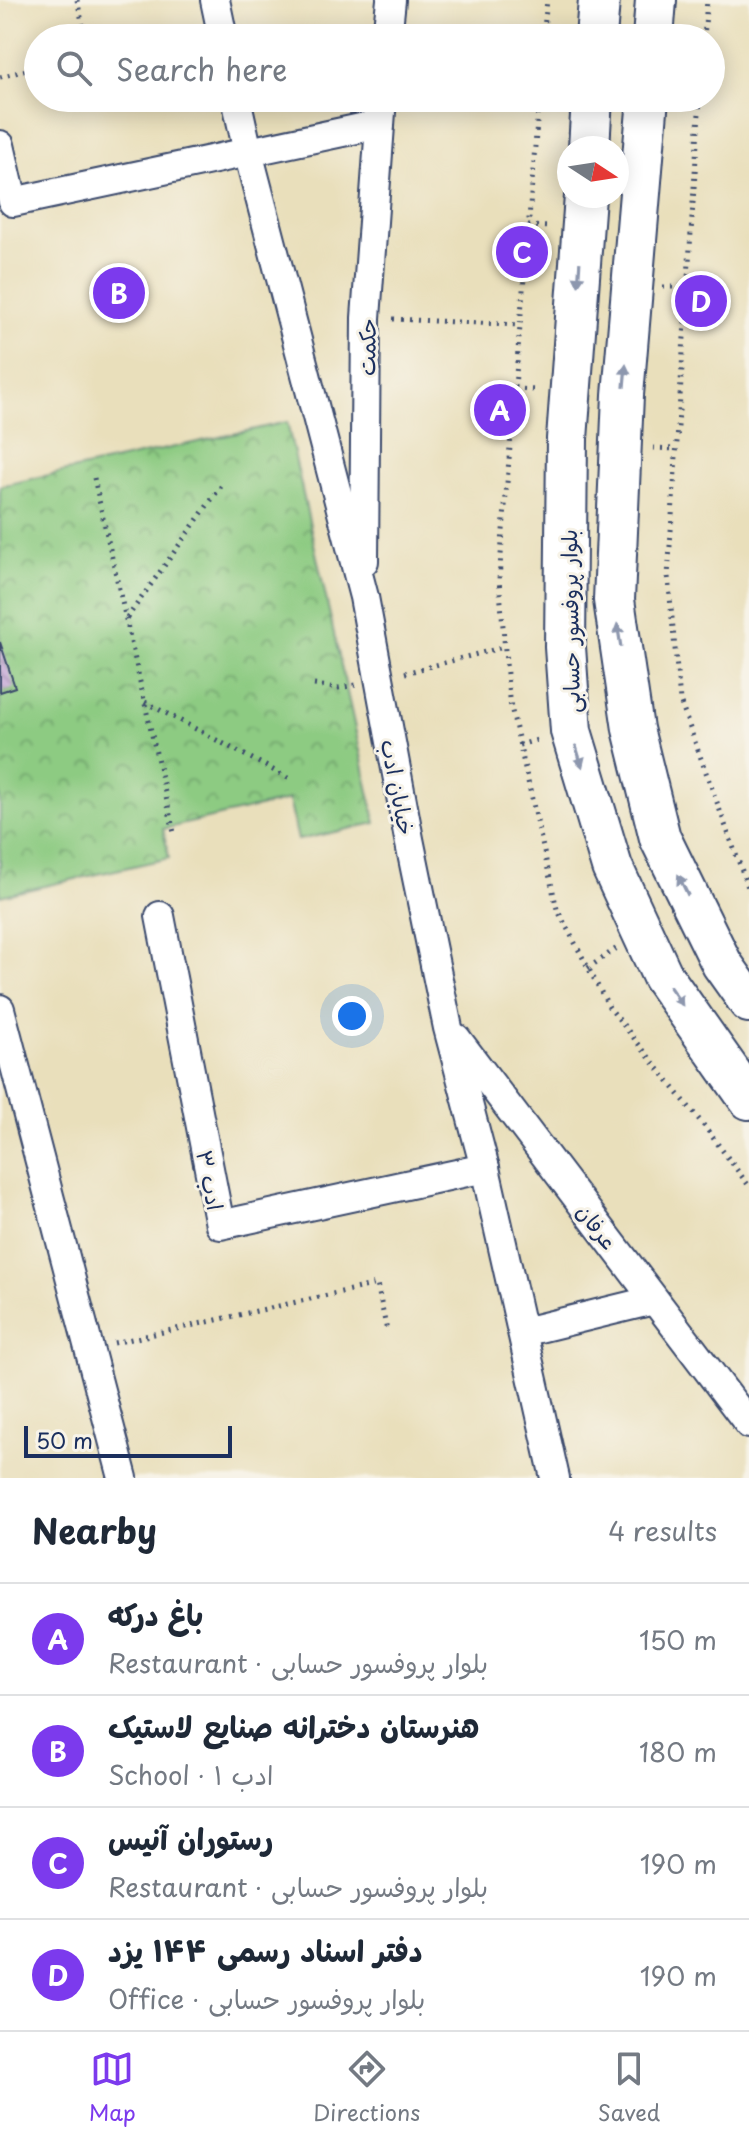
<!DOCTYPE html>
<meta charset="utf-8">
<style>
:root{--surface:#fff;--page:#f6f6f7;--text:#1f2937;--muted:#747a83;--line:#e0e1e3;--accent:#7c3aed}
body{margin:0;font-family:"Playpen Sans","Playpen Sans Arabic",sans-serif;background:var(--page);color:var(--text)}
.compass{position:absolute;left:557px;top:136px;width:72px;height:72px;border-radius:50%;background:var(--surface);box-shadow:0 4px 20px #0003;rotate:102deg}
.scale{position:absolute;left:24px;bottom:20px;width:208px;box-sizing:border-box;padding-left:8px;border:4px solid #1b2f5e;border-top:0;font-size:22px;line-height:28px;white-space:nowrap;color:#1b2f5e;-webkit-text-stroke:6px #f7f3e8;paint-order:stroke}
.you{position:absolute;left:352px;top:1016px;width:28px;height:28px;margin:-20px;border:6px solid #fff;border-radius:50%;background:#1a73e8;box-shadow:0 0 0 12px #1a73e833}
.badge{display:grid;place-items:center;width:52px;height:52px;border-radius:50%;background:var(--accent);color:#fff;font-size:26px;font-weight:700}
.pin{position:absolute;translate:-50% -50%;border:4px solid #fff;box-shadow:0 2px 8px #0006}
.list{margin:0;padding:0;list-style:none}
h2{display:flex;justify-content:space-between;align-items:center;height:104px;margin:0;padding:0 32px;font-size:34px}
h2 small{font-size:26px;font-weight:400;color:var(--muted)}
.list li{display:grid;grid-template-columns:52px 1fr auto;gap:24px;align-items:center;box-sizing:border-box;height:112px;padding:0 32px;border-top:2px solid var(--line)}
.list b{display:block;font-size:30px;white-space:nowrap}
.list p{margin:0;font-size:26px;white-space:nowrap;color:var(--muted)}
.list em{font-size:26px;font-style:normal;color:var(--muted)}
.icon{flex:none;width:44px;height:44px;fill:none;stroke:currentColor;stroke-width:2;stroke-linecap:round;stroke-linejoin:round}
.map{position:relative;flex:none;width:749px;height:1478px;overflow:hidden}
.search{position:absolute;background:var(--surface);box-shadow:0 4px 20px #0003;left:24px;right:24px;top:24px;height:88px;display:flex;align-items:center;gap:20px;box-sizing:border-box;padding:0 28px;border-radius:44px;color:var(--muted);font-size:30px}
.sheet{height:552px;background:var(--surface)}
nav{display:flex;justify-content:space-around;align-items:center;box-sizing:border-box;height:112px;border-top:2px solid var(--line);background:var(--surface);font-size:22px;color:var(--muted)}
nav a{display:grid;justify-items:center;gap:4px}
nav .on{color:var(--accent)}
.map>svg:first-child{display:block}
.park{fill:url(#park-crowns);stroke:#547d70;stroke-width:2}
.building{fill:url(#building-back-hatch)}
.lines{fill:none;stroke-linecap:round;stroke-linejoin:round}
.minor-casing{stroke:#3a496c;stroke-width:32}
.secondary-casing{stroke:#3a496c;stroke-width:44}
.path{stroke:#3a496c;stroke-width:5;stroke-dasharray:2 6;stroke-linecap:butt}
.minor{stroke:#fff;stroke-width:28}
.secondary{stroke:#fff;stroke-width:40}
.oneway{fill:#8d97ae}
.labels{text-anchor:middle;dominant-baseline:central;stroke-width:6;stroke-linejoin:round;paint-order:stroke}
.street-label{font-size:22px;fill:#1b2f5e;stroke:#f7f3e8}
</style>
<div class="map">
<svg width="749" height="1478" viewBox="0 0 749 1478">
<defs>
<pattern id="park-crowns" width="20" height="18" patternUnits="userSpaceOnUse" patternTransform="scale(2)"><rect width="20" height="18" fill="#8dcb82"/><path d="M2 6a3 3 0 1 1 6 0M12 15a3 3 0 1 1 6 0" fill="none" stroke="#72a56e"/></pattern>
<pattern id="building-back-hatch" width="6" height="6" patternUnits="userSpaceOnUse" patternTransform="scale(2)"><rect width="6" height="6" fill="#c5a8d8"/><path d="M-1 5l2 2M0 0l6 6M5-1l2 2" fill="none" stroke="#9f89b2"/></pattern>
</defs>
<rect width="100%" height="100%" fill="#f7f3e8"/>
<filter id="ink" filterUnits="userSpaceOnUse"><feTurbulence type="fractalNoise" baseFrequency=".0125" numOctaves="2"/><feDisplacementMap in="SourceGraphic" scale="16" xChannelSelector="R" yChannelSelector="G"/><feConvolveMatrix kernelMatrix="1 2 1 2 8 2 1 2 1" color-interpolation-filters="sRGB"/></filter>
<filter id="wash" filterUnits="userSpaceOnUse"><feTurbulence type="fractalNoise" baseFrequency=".006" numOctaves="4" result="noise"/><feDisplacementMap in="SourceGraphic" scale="32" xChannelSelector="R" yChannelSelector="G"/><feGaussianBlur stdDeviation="1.8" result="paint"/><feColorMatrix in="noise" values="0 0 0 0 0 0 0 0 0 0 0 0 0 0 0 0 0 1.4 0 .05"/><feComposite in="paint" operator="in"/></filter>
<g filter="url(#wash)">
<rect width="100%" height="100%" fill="#e9dfbb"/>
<polygon class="park" points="287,422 376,823 298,840 289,800 163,829 169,858 0,896 0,486"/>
<g id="blocks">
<polygon class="building" points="0,642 15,687 0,692"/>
</g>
</g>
<g filter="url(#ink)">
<use href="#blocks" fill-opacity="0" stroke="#3a496c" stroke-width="2"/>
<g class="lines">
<defs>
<g id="minor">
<polyline points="215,0 223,38"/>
<polyline points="387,38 391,0"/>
<polyline points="236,98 248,152 364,597 409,839 448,1028 485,1168 555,1478"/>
<polyline points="0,145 13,202 380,124"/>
<polyline points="364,561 366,318 382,98"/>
<polyline points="160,916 220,1225 485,1168"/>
<polyline points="0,1009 123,1478"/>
<polyline points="456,1038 749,1424"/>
<polyline points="523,1332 654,1300"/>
</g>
<g id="secondary">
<polyline points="596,38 599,0"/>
<polyline points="653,38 656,0"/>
<polyline points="648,98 623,395 614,600 633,729 660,838 722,964 749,1002"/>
<polyline points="589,148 592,98"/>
<polyline points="585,196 567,439 565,647 571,731 612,867 663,977 749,1099"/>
</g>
</defs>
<use href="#minor" class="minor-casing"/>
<use href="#secondary" class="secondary-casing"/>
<g class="path">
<polyline points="77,0 86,38"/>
<polyline points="543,38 547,0"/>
<polyline points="704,38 707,0"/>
<polyline points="0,77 38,67"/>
<polyline points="539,98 499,579 509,698 557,909 609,1007 705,1127 749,1186"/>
<polyline points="700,98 668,576 680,701 749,890"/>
<polyline points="528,226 551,227"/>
<polyline points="663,287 686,287"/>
<polyline points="393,319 520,325"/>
<polyline points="515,389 538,390"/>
<polyline points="653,448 676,449"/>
<polyline points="94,478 175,837"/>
<polyline points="127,618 222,485"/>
<polyline points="405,673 504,647"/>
<polyline points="314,685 338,688 356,685"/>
<polyline points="145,702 288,778"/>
<polyline points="519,745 541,739"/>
<polyline points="588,968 617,948"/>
<polyline points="114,1343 377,1284 387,1331"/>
</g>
<use href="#minor" class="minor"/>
<use href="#secondary" class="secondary"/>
</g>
<defs><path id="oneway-solid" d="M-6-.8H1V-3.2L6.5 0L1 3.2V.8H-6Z" transform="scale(2)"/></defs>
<g class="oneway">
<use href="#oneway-solid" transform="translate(579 274) rotate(94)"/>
<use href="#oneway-solid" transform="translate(625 376) rotate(-85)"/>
<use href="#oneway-solid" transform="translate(619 635) rotate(-99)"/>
<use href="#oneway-solid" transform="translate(579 756) rotate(73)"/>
<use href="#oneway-solid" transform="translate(683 885) rotate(-116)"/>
<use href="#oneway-solid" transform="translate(676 996) rotate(55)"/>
</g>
</g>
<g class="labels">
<g class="street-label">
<text transform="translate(366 347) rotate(-89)">حکمت</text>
<text transform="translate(569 621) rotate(-91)">بلوار پروفسور حسابی</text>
<text transform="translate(399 787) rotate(79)">خیابان ادب</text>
<text transform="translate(211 1180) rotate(79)">ادب ۳</text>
<text transform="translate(598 1226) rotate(53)">عرفان</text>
</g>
</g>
</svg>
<svg class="compass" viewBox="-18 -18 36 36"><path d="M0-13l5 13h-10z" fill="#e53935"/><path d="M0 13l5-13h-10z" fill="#747a83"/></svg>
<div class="scale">50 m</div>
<div class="you"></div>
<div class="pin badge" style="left:500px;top:410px">A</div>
<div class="pin badge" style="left:119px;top:293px">B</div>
<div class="pin badge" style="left:522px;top:252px">C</div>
<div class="pin badge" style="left:701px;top:301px">D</div>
<div class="search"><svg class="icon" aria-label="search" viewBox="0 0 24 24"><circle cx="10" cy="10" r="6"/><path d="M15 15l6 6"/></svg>Search here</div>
</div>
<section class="sheet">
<h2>Nearby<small>4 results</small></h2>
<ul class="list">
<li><span class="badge">A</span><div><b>باغ درکه</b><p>Restaurant · بلوار پروفسور حسابی</p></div><em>150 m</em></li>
<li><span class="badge">B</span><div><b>هنرستان دخترانه صنایع لاستیک</b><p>School · ادب ۱</p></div><em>180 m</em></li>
<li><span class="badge">C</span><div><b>رستوران آنیس</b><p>Restaurant · بلوار پروفسور حسابی</p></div><em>190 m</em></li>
<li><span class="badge">D</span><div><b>دفتر اسناد رسمی ۱۴۴ یزد</b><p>Office · بلوار پروفسور حسابی</p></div><em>190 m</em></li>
</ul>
</section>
<nav>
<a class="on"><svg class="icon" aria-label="map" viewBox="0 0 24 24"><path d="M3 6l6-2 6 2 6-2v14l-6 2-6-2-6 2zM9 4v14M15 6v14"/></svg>Map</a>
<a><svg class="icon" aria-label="directions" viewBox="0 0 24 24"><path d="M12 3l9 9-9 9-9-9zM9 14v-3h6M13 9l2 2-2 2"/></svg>Directions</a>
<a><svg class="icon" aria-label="saved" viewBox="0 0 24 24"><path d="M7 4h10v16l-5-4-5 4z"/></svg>Saved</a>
</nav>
